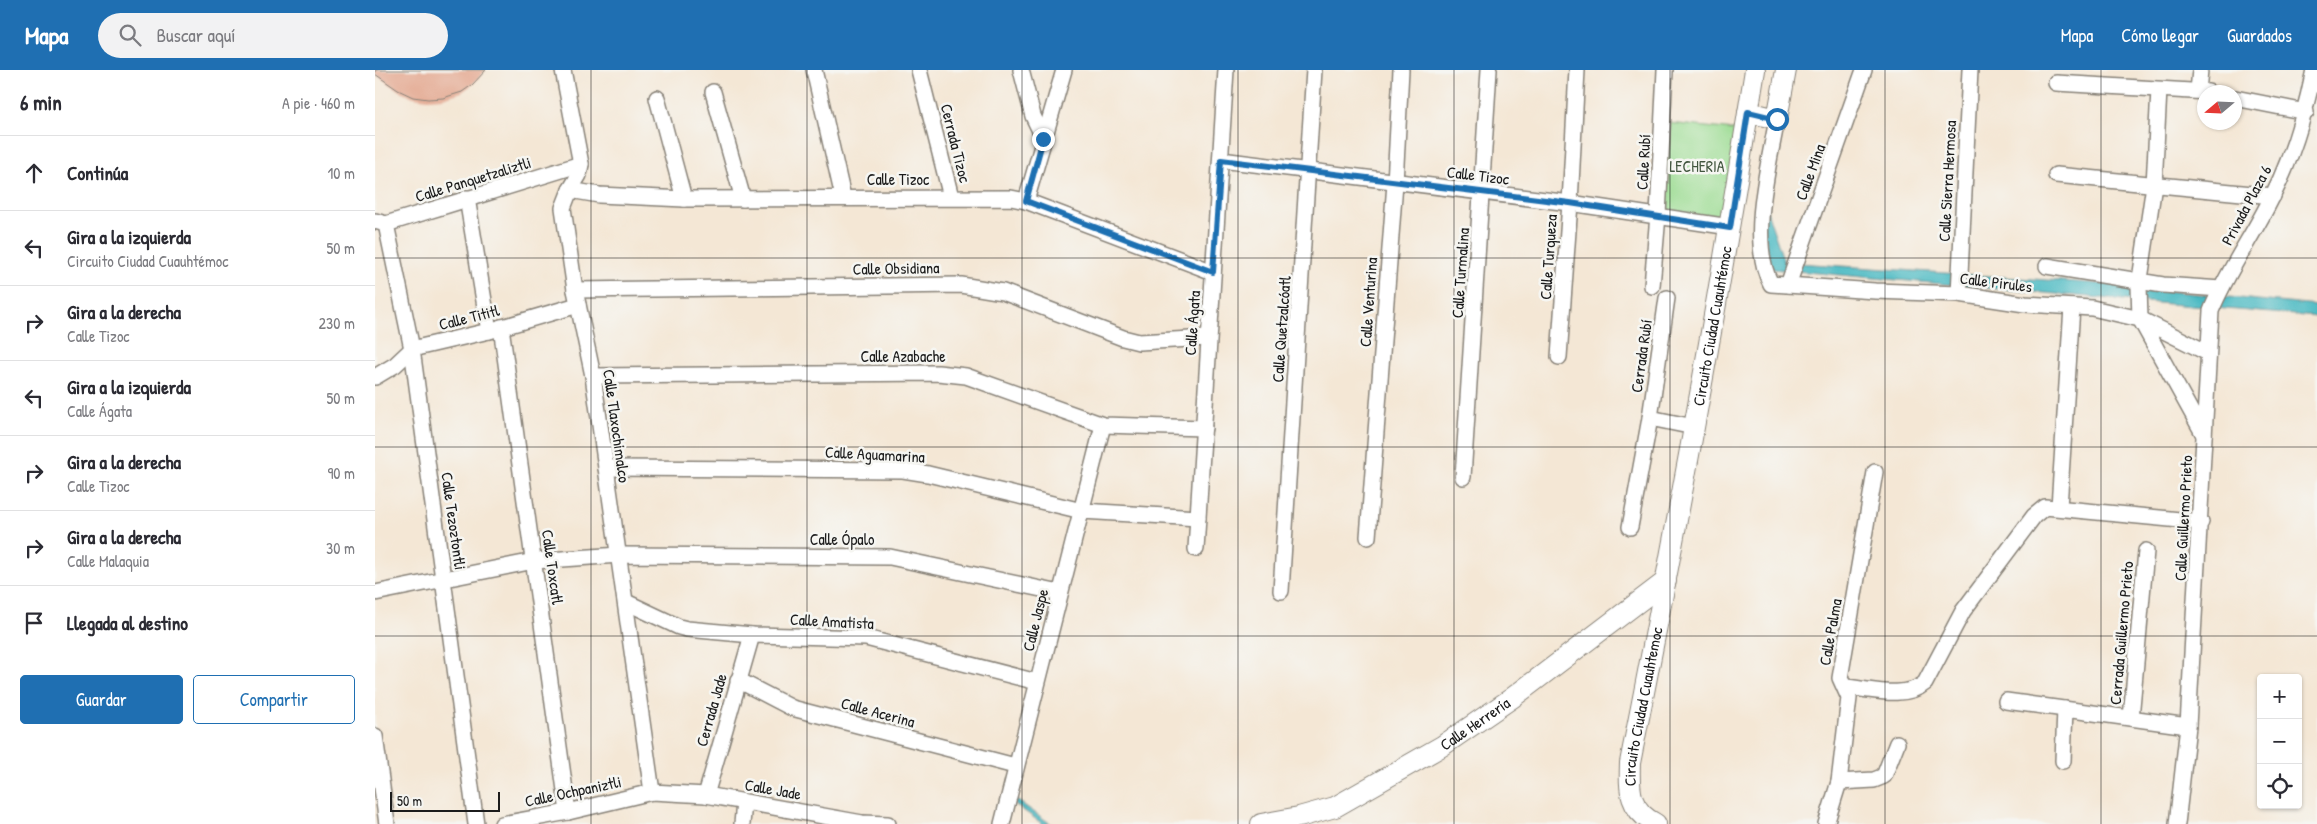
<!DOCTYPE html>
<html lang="es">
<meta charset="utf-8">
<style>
:root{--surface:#fff;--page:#f2f2f3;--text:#2b2b33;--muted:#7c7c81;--line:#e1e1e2;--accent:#1f6fb2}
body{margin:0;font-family:"Patrick Hand",sans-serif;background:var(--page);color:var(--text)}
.controls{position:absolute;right:15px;bottom:15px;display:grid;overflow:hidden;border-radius:5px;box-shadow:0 1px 4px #0004}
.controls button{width:45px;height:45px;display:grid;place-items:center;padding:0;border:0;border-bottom:1px solid var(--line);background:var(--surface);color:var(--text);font:25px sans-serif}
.compass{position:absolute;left:1822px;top:15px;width:45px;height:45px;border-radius:50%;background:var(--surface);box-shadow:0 1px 4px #0004;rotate:251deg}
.scale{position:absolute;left:15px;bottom:12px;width:110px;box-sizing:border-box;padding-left:5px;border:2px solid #1c1c1c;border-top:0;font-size:14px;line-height:18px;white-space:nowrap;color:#1c1c1c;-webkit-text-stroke:4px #f6f6f2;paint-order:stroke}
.stop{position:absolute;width:15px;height:15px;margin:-11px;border:4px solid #1f6fb2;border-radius:50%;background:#fff}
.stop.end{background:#1f6fb2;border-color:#fff;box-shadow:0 1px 5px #0008}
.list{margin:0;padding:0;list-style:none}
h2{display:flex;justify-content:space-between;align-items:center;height:65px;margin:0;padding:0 20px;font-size:21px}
h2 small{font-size:16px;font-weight:400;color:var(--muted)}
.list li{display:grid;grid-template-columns:32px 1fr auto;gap:15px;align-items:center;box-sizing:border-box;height:75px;padding:0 20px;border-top:1px solid var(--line)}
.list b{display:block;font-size:19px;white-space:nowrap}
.list p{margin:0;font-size:16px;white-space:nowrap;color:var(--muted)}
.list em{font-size:16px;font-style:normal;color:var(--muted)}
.actions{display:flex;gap:10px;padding:15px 20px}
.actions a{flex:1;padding:11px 0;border:1px solid var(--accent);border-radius:5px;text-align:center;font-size:18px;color:var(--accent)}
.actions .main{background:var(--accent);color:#fff}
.icon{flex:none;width:28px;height:28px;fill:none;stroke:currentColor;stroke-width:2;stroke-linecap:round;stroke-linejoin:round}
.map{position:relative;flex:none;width:1942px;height:754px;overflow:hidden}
header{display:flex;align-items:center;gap:30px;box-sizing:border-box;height:70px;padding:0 25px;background:var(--accent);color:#fff}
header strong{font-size:24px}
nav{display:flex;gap:28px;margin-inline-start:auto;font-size:18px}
.search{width:350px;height:45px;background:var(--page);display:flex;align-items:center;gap:12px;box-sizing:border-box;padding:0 18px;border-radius:28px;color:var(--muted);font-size:19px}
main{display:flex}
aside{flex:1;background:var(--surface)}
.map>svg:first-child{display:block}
.green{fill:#9bdc92;stroke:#5c7c57}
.water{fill:#4ab9c2;stroke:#336a6f}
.building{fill:#e4aa93}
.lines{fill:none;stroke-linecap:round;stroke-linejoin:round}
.minor-casing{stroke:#888278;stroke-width:18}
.secondary-casing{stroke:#888278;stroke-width:22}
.minor{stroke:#fff;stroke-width:15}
.secondary{stroke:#fff;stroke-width:20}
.route{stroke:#1f6fb2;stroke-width:6}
.grid{fill:none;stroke:#1c1c1c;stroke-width:1;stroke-opacity:0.55}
.labels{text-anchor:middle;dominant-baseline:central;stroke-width:5;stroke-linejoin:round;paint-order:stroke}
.street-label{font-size:16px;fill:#1c1c1c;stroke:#f6f6f2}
.park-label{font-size:16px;fill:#42563f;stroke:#f6f6f2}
</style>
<header>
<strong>Mapa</strong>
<div class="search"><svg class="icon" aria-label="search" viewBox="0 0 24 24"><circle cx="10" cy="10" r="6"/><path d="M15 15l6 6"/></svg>Buscar aquí</div>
<nav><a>Mapa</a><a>Cómo llegar</a><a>Guardados</a></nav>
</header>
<main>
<aside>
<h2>6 min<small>A pie · 460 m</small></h2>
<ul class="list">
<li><svg class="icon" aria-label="ahead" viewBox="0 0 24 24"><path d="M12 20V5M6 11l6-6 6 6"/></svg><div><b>Continúa</b></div><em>10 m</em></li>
<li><svg class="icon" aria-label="left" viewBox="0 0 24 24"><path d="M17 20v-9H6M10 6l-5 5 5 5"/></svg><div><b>Gira a la izquierda</b><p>Circuito Ciudad Cuauhtémoc</p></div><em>50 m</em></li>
<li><svg class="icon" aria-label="right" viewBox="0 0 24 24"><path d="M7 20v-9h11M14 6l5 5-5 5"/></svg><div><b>Gira a la derecha</b><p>Calle Tizoc</p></div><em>230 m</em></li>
<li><svg class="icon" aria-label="left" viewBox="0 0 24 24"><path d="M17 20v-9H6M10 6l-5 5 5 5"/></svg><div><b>Gira a la izquierda</b><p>Calle Ágata</p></div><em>50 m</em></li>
<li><svg class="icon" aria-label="right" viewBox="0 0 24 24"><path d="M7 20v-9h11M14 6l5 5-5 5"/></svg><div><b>Gira a la derecha</b><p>Calle Tizoc</p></div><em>90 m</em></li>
<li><svg class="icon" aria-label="right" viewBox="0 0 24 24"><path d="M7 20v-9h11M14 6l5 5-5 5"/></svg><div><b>Gira a la derecha</b><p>Calle Malaquia</p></div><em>30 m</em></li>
<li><svg class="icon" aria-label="arrive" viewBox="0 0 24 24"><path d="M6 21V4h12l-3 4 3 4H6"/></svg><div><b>Llegada al destino</b></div></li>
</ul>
<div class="actions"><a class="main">Guardar</a><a>Compartir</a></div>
</aside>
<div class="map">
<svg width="1942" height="754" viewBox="0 0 1942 754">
<rect width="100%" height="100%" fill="#f6f6f2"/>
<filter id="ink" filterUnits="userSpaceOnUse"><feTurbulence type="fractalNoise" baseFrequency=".02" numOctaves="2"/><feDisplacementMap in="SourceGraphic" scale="10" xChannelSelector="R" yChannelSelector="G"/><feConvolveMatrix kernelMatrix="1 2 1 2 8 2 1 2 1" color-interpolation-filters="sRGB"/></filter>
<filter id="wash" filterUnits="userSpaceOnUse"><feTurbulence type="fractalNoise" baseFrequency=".0096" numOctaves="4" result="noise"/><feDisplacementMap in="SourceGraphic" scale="20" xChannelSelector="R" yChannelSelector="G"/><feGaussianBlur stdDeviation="1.12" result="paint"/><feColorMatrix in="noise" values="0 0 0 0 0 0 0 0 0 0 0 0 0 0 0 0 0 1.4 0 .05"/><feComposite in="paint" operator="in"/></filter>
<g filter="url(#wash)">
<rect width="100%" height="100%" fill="#f4e7d5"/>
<polygon class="green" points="1285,52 1369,61 1352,154 1281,145"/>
<g class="water">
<polygon points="1391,138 1409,192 1716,213 1942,236 1942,247 1397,199 1386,147"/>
<polygon points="640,729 676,754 668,754 638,733"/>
</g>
<g id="blocks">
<polygon class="building" points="0,0 111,0 97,15 87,22 68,28 53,29 38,27 23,20 0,4"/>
</g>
</g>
<g filter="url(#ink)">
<use href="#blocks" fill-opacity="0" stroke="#888278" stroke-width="1"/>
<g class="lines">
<defs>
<g id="minor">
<polyline points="188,0 206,94 204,105 195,120 188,138 200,220 218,306 277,722"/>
<polyline points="439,0 468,127"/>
<polyline points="544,0 576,127"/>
<polyline points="646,0 658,46 669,69"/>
<polyline points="1681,13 1833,22"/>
<polyline points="1784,20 1779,115 1764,216 1765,249 1829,365"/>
<polyline points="1823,21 1825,0"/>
<polyline points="338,22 368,129"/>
<polyline points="282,28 309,129"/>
<polyline points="1860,28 1931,42"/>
<path d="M 1402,49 C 1394,95 1373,171 1396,214 L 1500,221 L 1584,224 L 1650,234 L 1717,238 L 1765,249 L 1833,283"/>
<polyline points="846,90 1195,133 1355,157"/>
<polyline points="1681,105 1898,126"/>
<polyline points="195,120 224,125 309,129 636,128 651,131 838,202"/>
<polyline points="92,128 114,261"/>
<polyline points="651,131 689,0"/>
<polyline points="0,151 11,154 206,94"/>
<polyline points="11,154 37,279 101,754"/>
<polyline points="1672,196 1788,215 1846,219"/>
<polyline points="1413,215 1489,0"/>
<polyline points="1277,216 1283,145 1290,0"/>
<polyline points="200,220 586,215 628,222 748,268 764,272 833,268"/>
<polyline points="1584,224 1595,0"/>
<polyline points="126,257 193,742"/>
<polyline points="1184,287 1195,133 1202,0"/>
<polyline points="218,306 563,303 591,306 728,355 829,358"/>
<polyline points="0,307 20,295 37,279 114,261 203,235"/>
<polyline points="1275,348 1319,357"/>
<polyline points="231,398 528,400 553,404 707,441 823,448"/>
<polyline points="1088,407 1114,0"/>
<polyline points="1684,437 1697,237"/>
<polyline points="1255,457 1275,348 1292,228"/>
<polyline points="993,467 1020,113 1026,0"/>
<polyline points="821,479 851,0"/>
<polyline points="906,521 939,0"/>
<polyline points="0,523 159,491 244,485 515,487 685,523"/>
<polyline points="251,532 304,557 312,559 377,565 491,568 662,612"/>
<polyline points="363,610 417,638 640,696"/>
<path d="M 1470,617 C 1495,619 1530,630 1550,613 L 1588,541 L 1659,446 L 1670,437 L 1826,452"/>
<polyline points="1631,631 1813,656"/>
<polyline points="1756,648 1771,481"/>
<polyline points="0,666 12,754"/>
<polyline points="1688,691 1690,639"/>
<polyline points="1464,712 1499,710 1509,706 1522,673"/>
<polyline points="331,725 377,565"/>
<polyline points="127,754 193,742 277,722 331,725 487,753 513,754"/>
<polyline points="367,754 369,732"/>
<polyline points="627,754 728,355"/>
<polyline points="1451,754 1464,712 1474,628 1465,608 1500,402"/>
<path d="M 1802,754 L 1813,656 L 1836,241 C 1852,201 1878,166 1897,127 C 1918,86 1930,44 1939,0"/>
</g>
<g id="secondary">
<polyline points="1373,42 1402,49 1411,0"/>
<path id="s1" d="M 886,754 L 924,747 L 960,737 L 1067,676 L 1137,628 L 1291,511"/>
<path id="s2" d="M 1281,754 C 1254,740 1254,721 1255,693 C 1301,463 1343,232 1380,0"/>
</g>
</defs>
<use href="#minor" class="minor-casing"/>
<use href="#secondary" class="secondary-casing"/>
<use href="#minor" class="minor"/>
<use href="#secondary" class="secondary"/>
</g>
</g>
<g class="lines" filter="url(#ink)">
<polyline class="route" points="668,69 651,131 838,202 846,90 1195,133 1355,158 1373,42 1402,49"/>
</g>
<path class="grid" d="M 216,0 L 216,754M 432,0 L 432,754M 647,0 L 647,754M 863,0 L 863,754M 1079,0 L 1079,754M 1295,0 L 1295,754M 1510,0 L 1510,754M 1726,0 L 1726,754M 0,188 L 1942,188M 0,377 L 1942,377M 0,566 L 1942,566"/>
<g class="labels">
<g class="street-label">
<text transform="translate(581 73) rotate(76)">Cerrada Tizoc</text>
<text transform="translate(1268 92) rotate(-87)">Calle Rubí</text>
<text transform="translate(1435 102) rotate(-70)">Calle Mina</text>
<text transform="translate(1103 105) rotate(7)">Calle Tizoc</text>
<text transform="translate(98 109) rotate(-17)">Calle Panquetzaliztli</text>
<text x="523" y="109">Calle Tizoc</text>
<text transform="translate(1572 111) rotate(-87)">Calle Sierra Hermosa</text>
<text transform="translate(1871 135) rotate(-62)">Privada Plaza 6</text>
<text transform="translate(1173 187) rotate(-86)">Calle Turqueza</text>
<text transform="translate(521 198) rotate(-1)">Calle Obsidiana</text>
<text transform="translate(1085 203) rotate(-86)">Calle Turmalina</text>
<text transform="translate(1621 212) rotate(7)">Calle Pirules</text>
<text transform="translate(993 232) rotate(-86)">Calle Venturina</text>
<text transform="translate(94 247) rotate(-14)">Calle Tititl</text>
<text transform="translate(817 253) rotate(-86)">Calle Ágata</text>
<text stroke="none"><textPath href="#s2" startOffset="516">Circuito Ciudad Cuauhtémoc</textPath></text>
<text transform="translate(906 259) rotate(-86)">Calle Quetzalcóatl</text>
<text x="528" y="286">Calle Azabache</text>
<text transform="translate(1266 286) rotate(-82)">Cerrada Rubí</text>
<text transform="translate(242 356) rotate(82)">Calle Tlaxochimalco</text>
<text transform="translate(500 384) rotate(3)">Calle Aguamarina</text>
<text transform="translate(1808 448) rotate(-87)">Calle Guillermo Prieto</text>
<text transform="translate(79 451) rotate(82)">Calle Tezoztontli</text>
<text x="467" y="469">Calle Ópalo</text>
<text transform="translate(178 497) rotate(82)">Calle Toxcatl</text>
<text transform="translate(660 550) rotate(-76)">Calle Jaspe</text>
<text transform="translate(457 551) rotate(3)">Calle Amatista</text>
<text transform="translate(1455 562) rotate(-80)">Calle Palma</text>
<text transform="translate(1746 563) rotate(-85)">Cerrada Guillermo Prieto</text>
<text stroke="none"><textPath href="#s2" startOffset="129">Circuito Ciudad Cuauhtemoc</textPath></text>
<text transform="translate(336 640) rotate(-74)">Cerrada Jade</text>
<text transform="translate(503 642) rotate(15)">Calle Acerina</text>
<text stroke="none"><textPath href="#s1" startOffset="239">Calle Herrería</textPath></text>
<text transform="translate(398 719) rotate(10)">Calle Jade</text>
<text transform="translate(198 721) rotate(-12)">Calle Ochpaniztli</text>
</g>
<g class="park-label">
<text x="1322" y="96">LECHERIA</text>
</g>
</g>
</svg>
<div class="controls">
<button>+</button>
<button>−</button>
<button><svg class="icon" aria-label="locate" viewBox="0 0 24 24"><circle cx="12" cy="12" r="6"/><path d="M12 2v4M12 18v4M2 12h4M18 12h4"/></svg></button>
</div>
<svg class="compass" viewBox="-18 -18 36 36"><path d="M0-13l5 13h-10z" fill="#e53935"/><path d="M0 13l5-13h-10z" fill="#7c7c81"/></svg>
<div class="scale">50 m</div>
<div class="stop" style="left:1402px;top:49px"></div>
<div class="stop end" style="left:668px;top:69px"></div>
</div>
</main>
